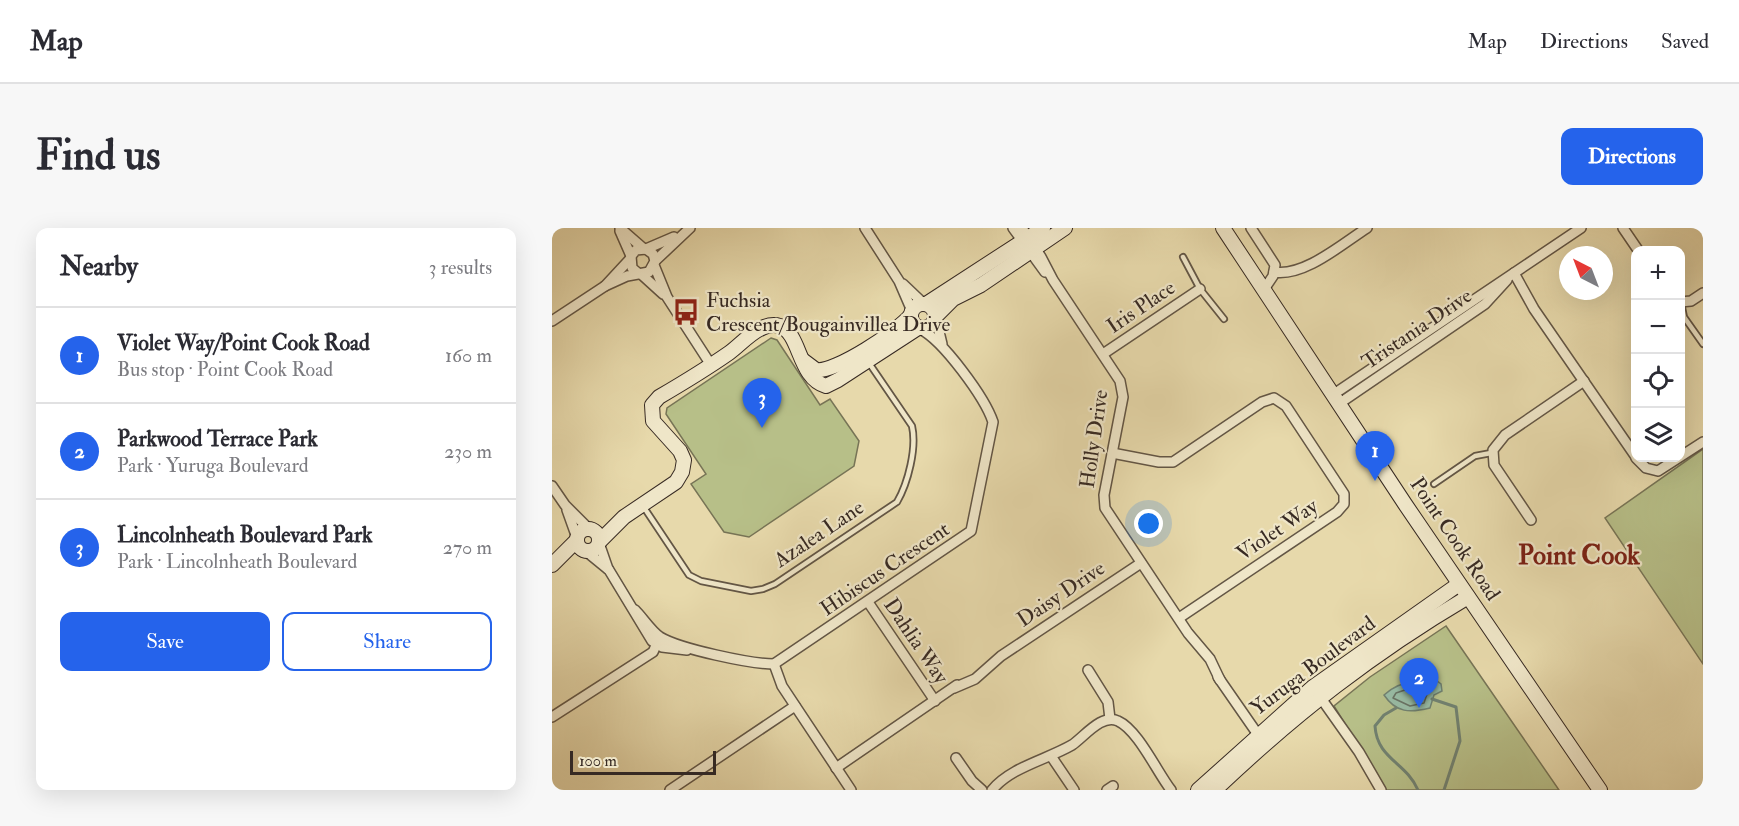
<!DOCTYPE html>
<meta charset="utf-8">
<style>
:root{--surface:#fff;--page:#f7f7f7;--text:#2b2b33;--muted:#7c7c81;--line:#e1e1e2;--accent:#2563eb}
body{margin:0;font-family:"IM FELL Double Pica",serif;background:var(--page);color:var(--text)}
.controls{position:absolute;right:18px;top:18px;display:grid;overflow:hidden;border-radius:12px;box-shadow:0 6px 24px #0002}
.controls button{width:54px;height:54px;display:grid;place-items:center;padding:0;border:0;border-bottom:2px solid var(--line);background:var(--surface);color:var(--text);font:30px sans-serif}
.compass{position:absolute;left:1007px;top:18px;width:54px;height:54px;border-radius:50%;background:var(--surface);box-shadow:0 6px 24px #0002;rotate:318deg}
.scale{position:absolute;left:18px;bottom:15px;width:146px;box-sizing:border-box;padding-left:6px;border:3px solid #372a23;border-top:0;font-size:16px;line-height:21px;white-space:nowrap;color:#372a23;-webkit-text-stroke:4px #efe6c8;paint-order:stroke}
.you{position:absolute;left:597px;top:296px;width:21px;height:21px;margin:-15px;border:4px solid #fff;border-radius:50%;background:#1a73e8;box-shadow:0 0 0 9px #1a73e833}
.badge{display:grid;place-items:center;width:39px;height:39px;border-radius:50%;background:var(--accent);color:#fff;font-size:20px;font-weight:700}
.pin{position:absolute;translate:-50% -50px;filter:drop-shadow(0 2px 3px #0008)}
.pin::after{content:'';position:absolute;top:32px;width:21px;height:18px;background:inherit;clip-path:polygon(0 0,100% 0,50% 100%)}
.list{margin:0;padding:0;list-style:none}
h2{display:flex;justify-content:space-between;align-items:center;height:78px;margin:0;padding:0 24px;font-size:26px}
h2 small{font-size:20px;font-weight:400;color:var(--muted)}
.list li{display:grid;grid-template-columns:39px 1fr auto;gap:18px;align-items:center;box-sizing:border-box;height:96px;padding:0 24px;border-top:2px solid var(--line)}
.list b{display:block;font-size:22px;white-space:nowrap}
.list p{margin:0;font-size:20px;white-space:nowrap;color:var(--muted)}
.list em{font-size:20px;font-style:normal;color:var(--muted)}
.actions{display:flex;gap:12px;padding:18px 24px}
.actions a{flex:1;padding:14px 0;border:2px solid var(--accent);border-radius:12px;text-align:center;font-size:21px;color:var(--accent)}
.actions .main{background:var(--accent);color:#fff}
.icon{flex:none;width:33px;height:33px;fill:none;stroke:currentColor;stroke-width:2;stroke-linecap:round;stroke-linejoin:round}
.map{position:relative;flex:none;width:1151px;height:562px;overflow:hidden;border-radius:12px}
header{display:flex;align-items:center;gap:36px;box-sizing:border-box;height:84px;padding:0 30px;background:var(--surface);border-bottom:2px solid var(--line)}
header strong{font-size:28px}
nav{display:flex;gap:33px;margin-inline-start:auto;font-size:21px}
.intro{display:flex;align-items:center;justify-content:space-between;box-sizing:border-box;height:144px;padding:0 36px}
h1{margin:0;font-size:42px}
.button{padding:15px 27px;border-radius:12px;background:var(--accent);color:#fff;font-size:21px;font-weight:700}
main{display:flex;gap:36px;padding:0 36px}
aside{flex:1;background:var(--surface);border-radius:12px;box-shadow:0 6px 24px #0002}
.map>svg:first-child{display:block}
.green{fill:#b7bf88;stroke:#777456;stroke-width:1.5}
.water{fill:#98bba4;stroke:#718170;stroke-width:1.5}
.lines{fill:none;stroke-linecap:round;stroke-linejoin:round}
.shore{stroke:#687264;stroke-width:1.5}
.stream{stroke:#718170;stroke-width:3}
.lane-casing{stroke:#635645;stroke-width:8}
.street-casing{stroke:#635645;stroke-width:12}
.secondary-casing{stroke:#372a23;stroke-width:16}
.lane{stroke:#efe6c8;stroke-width:4.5}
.street{stroke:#efe6c8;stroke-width:9}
.secondary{stroke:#efe6c8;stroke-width:14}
.labels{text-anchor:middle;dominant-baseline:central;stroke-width:4.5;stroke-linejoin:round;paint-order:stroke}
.poi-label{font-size:21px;fill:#372a23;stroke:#efe6c8;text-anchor:start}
.street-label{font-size:21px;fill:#372a23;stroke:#efe6c8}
.district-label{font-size:27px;font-weight:bold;fill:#7a1f14;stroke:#efe6c8}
</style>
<header>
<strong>Map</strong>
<nav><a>Map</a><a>Directions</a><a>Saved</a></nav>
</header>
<div class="intro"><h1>Find us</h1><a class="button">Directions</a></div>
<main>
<aside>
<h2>Nearby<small>3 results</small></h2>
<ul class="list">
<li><span class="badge">1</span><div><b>Violet Way/Point Cook Road</b><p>Bus stop · Point Cook Road</p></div><em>160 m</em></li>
<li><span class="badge">2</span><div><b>Parkwood Terrace Park</b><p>Park · Yuruga Boulevard</p></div><em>230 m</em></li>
<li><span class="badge">3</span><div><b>Lincolnheath Boulevard Park</b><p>Park · Lincolnheath Boulevard</p></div><em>270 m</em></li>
</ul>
<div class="actions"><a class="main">Save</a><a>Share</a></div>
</aside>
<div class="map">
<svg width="1151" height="562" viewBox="0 0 1151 562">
<rect width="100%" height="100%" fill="#e7d9ab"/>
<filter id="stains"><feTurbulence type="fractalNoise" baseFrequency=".00333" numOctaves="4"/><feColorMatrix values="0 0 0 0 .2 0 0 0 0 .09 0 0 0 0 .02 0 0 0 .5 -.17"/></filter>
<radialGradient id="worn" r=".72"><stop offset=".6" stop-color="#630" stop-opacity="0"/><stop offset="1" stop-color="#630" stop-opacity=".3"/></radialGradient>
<g class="green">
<polygon points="219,110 225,112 268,177 278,171 307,213 302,238 197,309 172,304 139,256 154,246 114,186 115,180"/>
<polygon points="1151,221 1151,436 1053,290"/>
<polygon points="894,398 1007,562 834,562 782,478 818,449"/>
</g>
<path class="water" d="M 881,450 L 889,456 L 890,463 L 882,467 L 878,480 C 858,485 844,485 832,467 C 844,456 859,452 875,455 Z"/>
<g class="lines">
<polygon class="shore" points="862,459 876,463 872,475 858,478 841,470 844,465"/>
<g class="stream">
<polyline points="880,471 904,479 908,513 892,562"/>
<path d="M 844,480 L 832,487 L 823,498 C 825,531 854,534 866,562"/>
</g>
<defs>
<g id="lane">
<polyline points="631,29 648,61 672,91"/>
<polyline points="1129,74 1132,89 1151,116"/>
<polyline points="882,256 923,228 939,225"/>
<path d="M 91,278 L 137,347 L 149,353 L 199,363 L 211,361 L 223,356 L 345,274 C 356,255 365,220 360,198 L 317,135"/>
</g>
<g id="street">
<polyline points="68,0 92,21"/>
<polyline points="313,0 347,53 360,83"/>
<polyline points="461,0 493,44"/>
<polyline points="470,0 489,29 501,52 568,153 571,169 552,267 553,280 636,405 658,431 668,452"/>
<polyline points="699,0 723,37 721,48 713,60"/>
<polyline points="1071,0 1086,22"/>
<polyline points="68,3 79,28"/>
<polyline points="94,21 122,9"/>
<polyline points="103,33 138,0"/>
<polyline points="102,37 115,69 159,137"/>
<path d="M 722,44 C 752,49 790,16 815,0"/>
<polyline points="962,45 982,81 1084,229"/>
<polyline points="89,46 111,66"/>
<polyline points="351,56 372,76"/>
<polyline points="53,58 75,48 97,44 103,33 101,26 94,21 84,22 79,28 80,40 86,45"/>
<polyline points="1128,74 1139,73 1151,65"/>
<polyline points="384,91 390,116"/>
<polyline points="0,93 53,58 78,31"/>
<polyline points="551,126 648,61"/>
<polyline points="782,166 1029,0"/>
<polyline points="788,175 933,76 955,52"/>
<polyline points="560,225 607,234 621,234 710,174 722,170 734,178 792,266 792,276 785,284 627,390"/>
<polyline points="1084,230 1094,240 1106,243 1151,214"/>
<polyline points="0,258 13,277 37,301"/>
<polyline points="15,282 25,310"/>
<polyline points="979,292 942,237 941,222 953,207 1032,153"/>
<polyline points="47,315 56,341"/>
<polyline points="35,324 57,342 100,413 110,419 135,422"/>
<polyline points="316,374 383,473"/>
<path d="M 83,382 C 91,390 99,403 108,409 C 128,421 199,436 222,436 L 419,303 L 441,194 C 433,170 391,112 368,101"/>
<polyline points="222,436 230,458 299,562"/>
<polyline points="536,442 556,474 558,491"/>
<polyline points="666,449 709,511"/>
<polyline points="402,460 423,451 449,428 589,335"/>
<polyline points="766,466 807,524 829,562"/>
<polyline points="0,489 101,424 106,413"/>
<polyline points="499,528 522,562"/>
<polyline points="404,530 420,553 430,562"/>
<polyline points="284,540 405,457"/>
<polyline points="118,562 243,478"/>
<path d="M 440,562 C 459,539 494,532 520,517 C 532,509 550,485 566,493 C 586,502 605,544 619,562"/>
<polyline points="555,562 561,558"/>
</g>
<g id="secondary">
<polyline points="671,0 853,276 1048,562"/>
<circle cx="371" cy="88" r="12"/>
<polyline points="374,76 491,0"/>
<polyline points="384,88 401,71 429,57 513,0"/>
<path d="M 252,133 L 264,142 C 283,145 346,103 359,87"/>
<circle cx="36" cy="312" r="11"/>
<path d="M 48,313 L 72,289 L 124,254 L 130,244 L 132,232 L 128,223 L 101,193 L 100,177 L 107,169 C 131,155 154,141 177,125 C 188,117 198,105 210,100 C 216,97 222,96 228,98 C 249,106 246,150 274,158 L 286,152 L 366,100"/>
<polyline points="0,337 25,312"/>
<polyline points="646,562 761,459 907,356"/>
<path d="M 663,562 C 743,486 821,425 916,369"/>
</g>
</defs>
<use href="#lane" class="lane-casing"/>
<use href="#street" class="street-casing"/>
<use href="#secondary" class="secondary-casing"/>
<use href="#lane" class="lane"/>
<use href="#street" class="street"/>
<use href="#secondary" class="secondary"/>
</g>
<defs>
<symbol id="bus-bare" viewBox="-9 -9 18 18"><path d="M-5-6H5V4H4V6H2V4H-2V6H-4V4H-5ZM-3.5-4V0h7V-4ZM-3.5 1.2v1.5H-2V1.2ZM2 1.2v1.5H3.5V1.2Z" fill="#8f2418" stroke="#efe6c8" stroke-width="2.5" paint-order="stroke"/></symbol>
</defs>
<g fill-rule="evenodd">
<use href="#bus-bare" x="115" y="65" width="38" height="38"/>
</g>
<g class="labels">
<g class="poi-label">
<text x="154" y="72">Fuchsia<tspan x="154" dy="24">Crescent/Bougainvillea Drive</tspan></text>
</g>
<g class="street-label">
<text transform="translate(589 79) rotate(-34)">Iris Place</text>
<text transform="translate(865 101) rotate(-34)">Tristania Drive</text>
<text transform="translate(542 211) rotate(-82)">Holly Drive</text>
<text transform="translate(725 302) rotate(-34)">Violet Way</text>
<text transform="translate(267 306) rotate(-34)">Azalea Lane</text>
<text transform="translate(903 311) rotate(56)">Point Cook Road</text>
<text transform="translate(333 341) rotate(-34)">Hibiscus Crescent</text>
<text transform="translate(509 366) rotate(-34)">Daisy Drive</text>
<text transform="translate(364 413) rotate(56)">Dahlia Way</text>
<text transform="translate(761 438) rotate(-37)">Yuruga Boulevard</text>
</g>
<g class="district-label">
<text x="1027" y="327">Point Cook</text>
</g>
</g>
<rect width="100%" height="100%" filter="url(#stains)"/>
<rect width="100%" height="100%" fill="url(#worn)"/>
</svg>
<div class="controls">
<button>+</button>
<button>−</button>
<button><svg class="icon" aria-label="locate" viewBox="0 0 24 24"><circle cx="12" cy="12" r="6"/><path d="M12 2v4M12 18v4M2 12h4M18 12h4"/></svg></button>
<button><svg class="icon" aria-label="layers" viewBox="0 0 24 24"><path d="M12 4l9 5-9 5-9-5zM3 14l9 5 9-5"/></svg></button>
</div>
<svg class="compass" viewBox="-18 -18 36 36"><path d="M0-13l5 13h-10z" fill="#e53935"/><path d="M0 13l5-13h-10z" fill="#7c7c81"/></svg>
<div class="scale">100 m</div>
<div class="you"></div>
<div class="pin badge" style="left:823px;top:253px">1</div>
<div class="pin badge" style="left:867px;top:480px">2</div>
<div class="pin badge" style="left:210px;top:200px">3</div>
</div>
</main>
